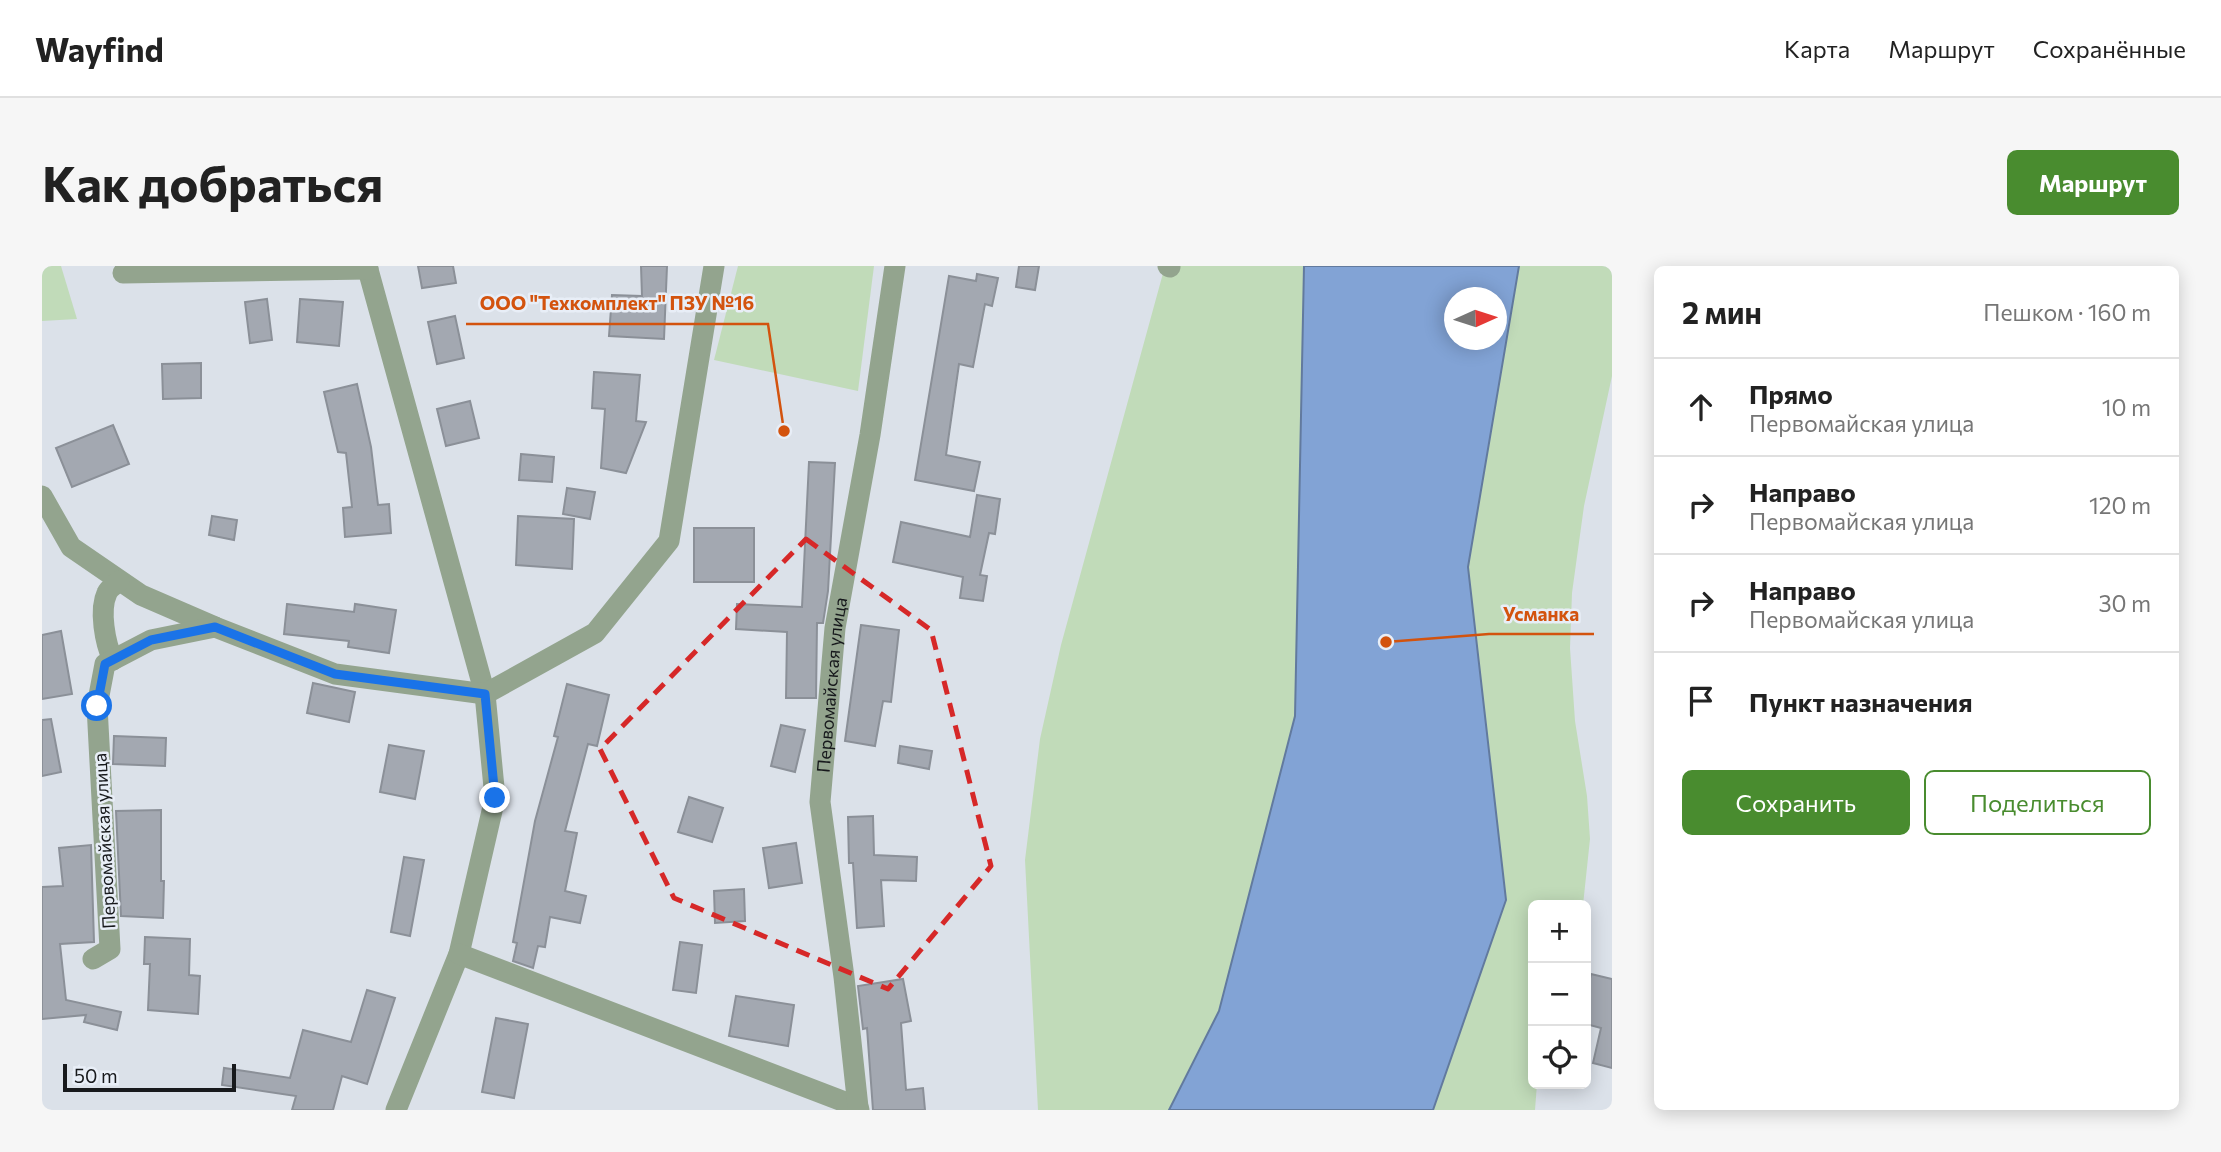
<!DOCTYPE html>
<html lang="ru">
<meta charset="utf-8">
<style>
:root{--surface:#fff;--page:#f6f6f6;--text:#222;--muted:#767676;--line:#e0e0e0;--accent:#498c2f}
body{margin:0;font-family:Commissioner,sans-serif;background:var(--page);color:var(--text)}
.controls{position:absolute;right:21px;bottom:21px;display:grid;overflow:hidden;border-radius:10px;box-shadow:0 4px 18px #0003}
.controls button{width:63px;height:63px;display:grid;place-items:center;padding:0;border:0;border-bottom:2px solid var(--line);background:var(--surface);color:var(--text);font:35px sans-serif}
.compass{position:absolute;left:1402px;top:21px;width:63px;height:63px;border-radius:50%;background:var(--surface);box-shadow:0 4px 18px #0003;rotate:87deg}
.scale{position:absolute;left:21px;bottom:18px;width:173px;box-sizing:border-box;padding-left:7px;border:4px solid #17191c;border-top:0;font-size:19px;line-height:24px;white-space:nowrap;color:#17191c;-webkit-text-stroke:5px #e8eef7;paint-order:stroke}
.stop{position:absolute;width:21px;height:21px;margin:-16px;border:5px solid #1a73e8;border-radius:50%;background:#fff}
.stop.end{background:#1a73e8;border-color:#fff;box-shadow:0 2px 7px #0008}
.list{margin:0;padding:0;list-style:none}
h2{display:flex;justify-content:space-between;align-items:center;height:91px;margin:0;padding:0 28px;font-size:30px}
h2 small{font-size:23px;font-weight:400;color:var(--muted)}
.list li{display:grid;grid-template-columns:46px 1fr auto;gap:21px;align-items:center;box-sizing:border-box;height:98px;padding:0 28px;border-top:2px solid var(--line)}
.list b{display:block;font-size:26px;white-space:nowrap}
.list p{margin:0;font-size:23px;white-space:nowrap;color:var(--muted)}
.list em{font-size:23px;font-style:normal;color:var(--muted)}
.actions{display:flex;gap:14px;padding:21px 28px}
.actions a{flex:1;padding:16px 0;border:2px solid var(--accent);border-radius:10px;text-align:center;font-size:24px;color:var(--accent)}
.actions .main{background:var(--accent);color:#fff}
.icon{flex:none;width:38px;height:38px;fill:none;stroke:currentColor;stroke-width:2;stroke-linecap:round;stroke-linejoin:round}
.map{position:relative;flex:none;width:1570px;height:844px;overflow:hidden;border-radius:10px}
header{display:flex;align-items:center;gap:42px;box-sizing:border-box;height:98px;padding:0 35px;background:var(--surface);border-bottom:2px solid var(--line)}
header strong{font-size:33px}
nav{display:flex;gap:38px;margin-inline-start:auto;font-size:24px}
.intro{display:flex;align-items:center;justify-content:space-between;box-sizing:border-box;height:168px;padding:0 42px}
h1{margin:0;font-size:49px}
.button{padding:18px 32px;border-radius:10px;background:var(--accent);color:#fff;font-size:24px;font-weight:700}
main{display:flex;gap:42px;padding:0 42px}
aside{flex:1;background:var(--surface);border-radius:10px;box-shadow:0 4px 18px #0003}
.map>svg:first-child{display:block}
.green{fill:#c1dbb9;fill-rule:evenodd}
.water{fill:#82a3d5;stroke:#627a9e;stroke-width:2;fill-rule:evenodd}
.building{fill:#a3a8b1;stroke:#8b9098;stroke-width:2}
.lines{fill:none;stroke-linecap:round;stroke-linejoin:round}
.minor{stroke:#93a48e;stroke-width:21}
.route{stroke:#1a73e8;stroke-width:9}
.marked{fill:none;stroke:#d62828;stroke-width:5;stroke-dasharray:14 9;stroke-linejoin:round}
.labels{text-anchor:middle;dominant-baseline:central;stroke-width:5;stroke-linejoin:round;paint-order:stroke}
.street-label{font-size:18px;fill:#17191c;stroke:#e8eef7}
.leader{fill:none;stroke:#d3530e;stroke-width:2.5}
.callout-dot{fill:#d3530e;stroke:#e8eef7;stroke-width:2.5}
.callout-label{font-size:19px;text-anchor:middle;font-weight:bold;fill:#d3530e;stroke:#e8eef7;stroke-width:5;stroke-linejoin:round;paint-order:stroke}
</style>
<header>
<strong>Wayfind</strong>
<nav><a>Карта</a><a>Маршрут</a><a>Сохранённые</a></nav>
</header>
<div class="intro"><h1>Как добраться</h1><a class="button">Маршрут</a></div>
<main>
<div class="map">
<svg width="1570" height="844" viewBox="0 0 1570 844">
<rect width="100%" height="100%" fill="#dbe1e9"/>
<g class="green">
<polygon points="0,0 19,0 35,53 0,55"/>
<polygon points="696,0 832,0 816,125 672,94"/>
<path d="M 1123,0 L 1570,0 L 1570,110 L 1542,240 L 1530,327 L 1528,382 L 1533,455 L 1545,530 L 1548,573 L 1541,639 L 1491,639 L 1491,818 L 1495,818 L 1493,844 L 996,844 L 983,594 L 998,473 L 1019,379 ZM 1412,32 L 1454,32 L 1454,74 L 1412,74 Z"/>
</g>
<path class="water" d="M 1262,0 L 1477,0 L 1426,301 L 1464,634 L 1391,844 L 1127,844 L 1177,745 L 1253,450 ZM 1412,32 L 1454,32 L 1454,74 L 1412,74 Z"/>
<g class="building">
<polygon points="376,0 411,0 414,17 380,22"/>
<polygon points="599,0 625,0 622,73 567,70 570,29 600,30"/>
<polygon points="977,0 997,0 993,24 974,21"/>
<polygon points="935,8 956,12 950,40 943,38 931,101 917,98 904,189 938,196 932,225 873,214 907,10 934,15"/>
<polygon points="225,33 230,74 208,77 203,36"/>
<polygon points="258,33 301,36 297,80 255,76"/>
<polygon points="413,50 422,92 395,98 386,56"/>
<polygon points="159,97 159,132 121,133 120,98"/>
<polygon points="552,106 598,109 594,155 604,156 584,207 559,202 563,143 550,142"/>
<polygon points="315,118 329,181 336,239 347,238 349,267 303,271 301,242 310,241 304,187 296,186 282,126"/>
<polygon points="428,135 437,172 404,180 395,143"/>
<polygon points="71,159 87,198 30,221 14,182"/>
<polygon points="479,188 512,191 510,216 477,214"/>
<polygon points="767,196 793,197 786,325 781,357 775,357 774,432 744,432 745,366 694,363 695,338 760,341"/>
<polygon points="525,222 553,226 548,253 521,248"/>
<polygon points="935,229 958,233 953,268 947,267 938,309 945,310 941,335 918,332 921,311 851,296 859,256 928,271"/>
<polygon points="170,250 195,254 192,274 167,269"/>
<polygon points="476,250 532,253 530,303 474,299"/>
<rect x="652" y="262" width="60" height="54"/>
<polygon points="245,338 312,346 313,338 354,344 347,387 306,381 307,375 242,368"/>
<polygon points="819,359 857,364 849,436 841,435 833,480 803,475"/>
<polygon points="19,365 30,428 0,433 0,369"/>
<polygon points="271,417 313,426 307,456 265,447"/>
<polygon points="525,418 567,429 555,480 546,478 523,565 535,567 523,625 544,630 538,657 508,651 503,681 496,680 491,702 471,695 475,677 471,676 493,555 516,471 512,470"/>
<polygon points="9,453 19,506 0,510 0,454"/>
<polygon points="739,459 763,464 753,506 729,500"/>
<polygon points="72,470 124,472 123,500 71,498"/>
<polygon points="347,479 382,485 373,533 338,526"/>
<polygon points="858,480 890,485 887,503 856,497"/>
<polygon points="647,531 681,542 670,576 636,566"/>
<polygon points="119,544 119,615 122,615 121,652 79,650 74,545"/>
<polygon points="831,550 832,589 875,591 874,615 839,614 842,660 815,662 811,597 807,597 806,551"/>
<polygon points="754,577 760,617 727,622 721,582"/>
<polygon points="49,579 52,676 18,678 24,734 79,746 75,764 42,756 44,749 0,753 0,621 21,620 17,582"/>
<polygon points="362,591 382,594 368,670 349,666"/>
<polygon points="702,623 703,655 673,657 672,625"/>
<polygon points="103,671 148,673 147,709 158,710 156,748 106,744 108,698 102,698"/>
<polygon points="638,676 660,679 654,727 631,724"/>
<polygon points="1549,708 1570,713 1570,802 1551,797 1559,762 1544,758 1544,730"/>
<polygon points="861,713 869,755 859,757 864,824 881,822 883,844 831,844 825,762 821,763 816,720"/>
<polygon points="325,724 353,732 325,818 300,810 291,844 250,844 254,830 180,819 182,802 248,812 261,764 309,776"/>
<polygon points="694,730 752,739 746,780 687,770"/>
<polygon points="454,752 486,758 472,832 440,826"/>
</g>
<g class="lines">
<g class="minor">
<polyline points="325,0 443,428 453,532 417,688 354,844"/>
<polyline points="1126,0 1128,1"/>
<polyline points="81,7 326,3"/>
<polyline points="0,230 29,281 99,329 173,361"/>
<path d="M 71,394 C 63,377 57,344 65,327 C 67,322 74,318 77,315"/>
<polyline points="417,688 816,841 817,844"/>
<polyline points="51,693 68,683 55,440 63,398 109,374 173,361 293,408 443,428 553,367 627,275 672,0"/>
<path id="s1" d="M 816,841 L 802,711 L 778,536 L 793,362 L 828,169 L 853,0"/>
</g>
</g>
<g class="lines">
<polyline class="route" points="55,440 63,398 109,374 173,361 293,408 443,428 453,532"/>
</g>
<path class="marked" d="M 764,273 L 889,364 L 949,600 L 846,723 L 632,632 L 558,483 Z"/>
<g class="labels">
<g class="street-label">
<text stroke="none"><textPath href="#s1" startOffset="425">Первомайская улица</textPath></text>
<text transform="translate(62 575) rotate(-93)">Первомайская улица</text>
</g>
</g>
<path class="leader" d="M742 165L726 58H424M1344 376L1447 368H1552"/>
<g class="callout-dot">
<circle cx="742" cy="165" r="7"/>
<circle cx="1344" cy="376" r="7"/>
</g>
<g class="callout-label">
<text x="575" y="44">ООО "Техкомплект" ПЗУ №16</text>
<text x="1499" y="355">Усманка</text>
</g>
</svg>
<div class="controls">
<button>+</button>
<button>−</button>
<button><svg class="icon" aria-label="locate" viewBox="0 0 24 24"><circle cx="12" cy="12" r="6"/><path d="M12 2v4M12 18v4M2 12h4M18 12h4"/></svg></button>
</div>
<svg class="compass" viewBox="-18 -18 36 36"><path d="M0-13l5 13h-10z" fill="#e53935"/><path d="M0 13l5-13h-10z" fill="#767676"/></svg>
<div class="scale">50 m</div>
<div class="stop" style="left:55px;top:440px"></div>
<div class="stop end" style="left:453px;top:532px"></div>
</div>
<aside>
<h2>2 мин<small>Пешком · 160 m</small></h2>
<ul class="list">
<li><svg class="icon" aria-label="ahead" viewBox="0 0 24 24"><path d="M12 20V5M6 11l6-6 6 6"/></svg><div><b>Прямо</b><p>Первомайская улица</p></div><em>10 m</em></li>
<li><svg class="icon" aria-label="right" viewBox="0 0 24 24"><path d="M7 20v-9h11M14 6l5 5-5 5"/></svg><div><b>Направо</b><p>Первомайская улица</p></div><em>120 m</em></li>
<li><svg class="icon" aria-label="right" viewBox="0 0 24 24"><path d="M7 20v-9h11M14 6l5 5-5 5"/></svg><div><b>Направо</b><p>Первомайская улица</p></div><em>30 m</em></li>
<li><svg class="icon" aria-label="arrive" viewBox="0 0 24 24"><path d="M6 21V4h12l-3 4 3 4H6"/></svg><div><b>Пункт назначения</b></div></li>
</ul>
<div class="actions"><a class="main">Сохранить</a><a>Поделиться</a></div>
</aside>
</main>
